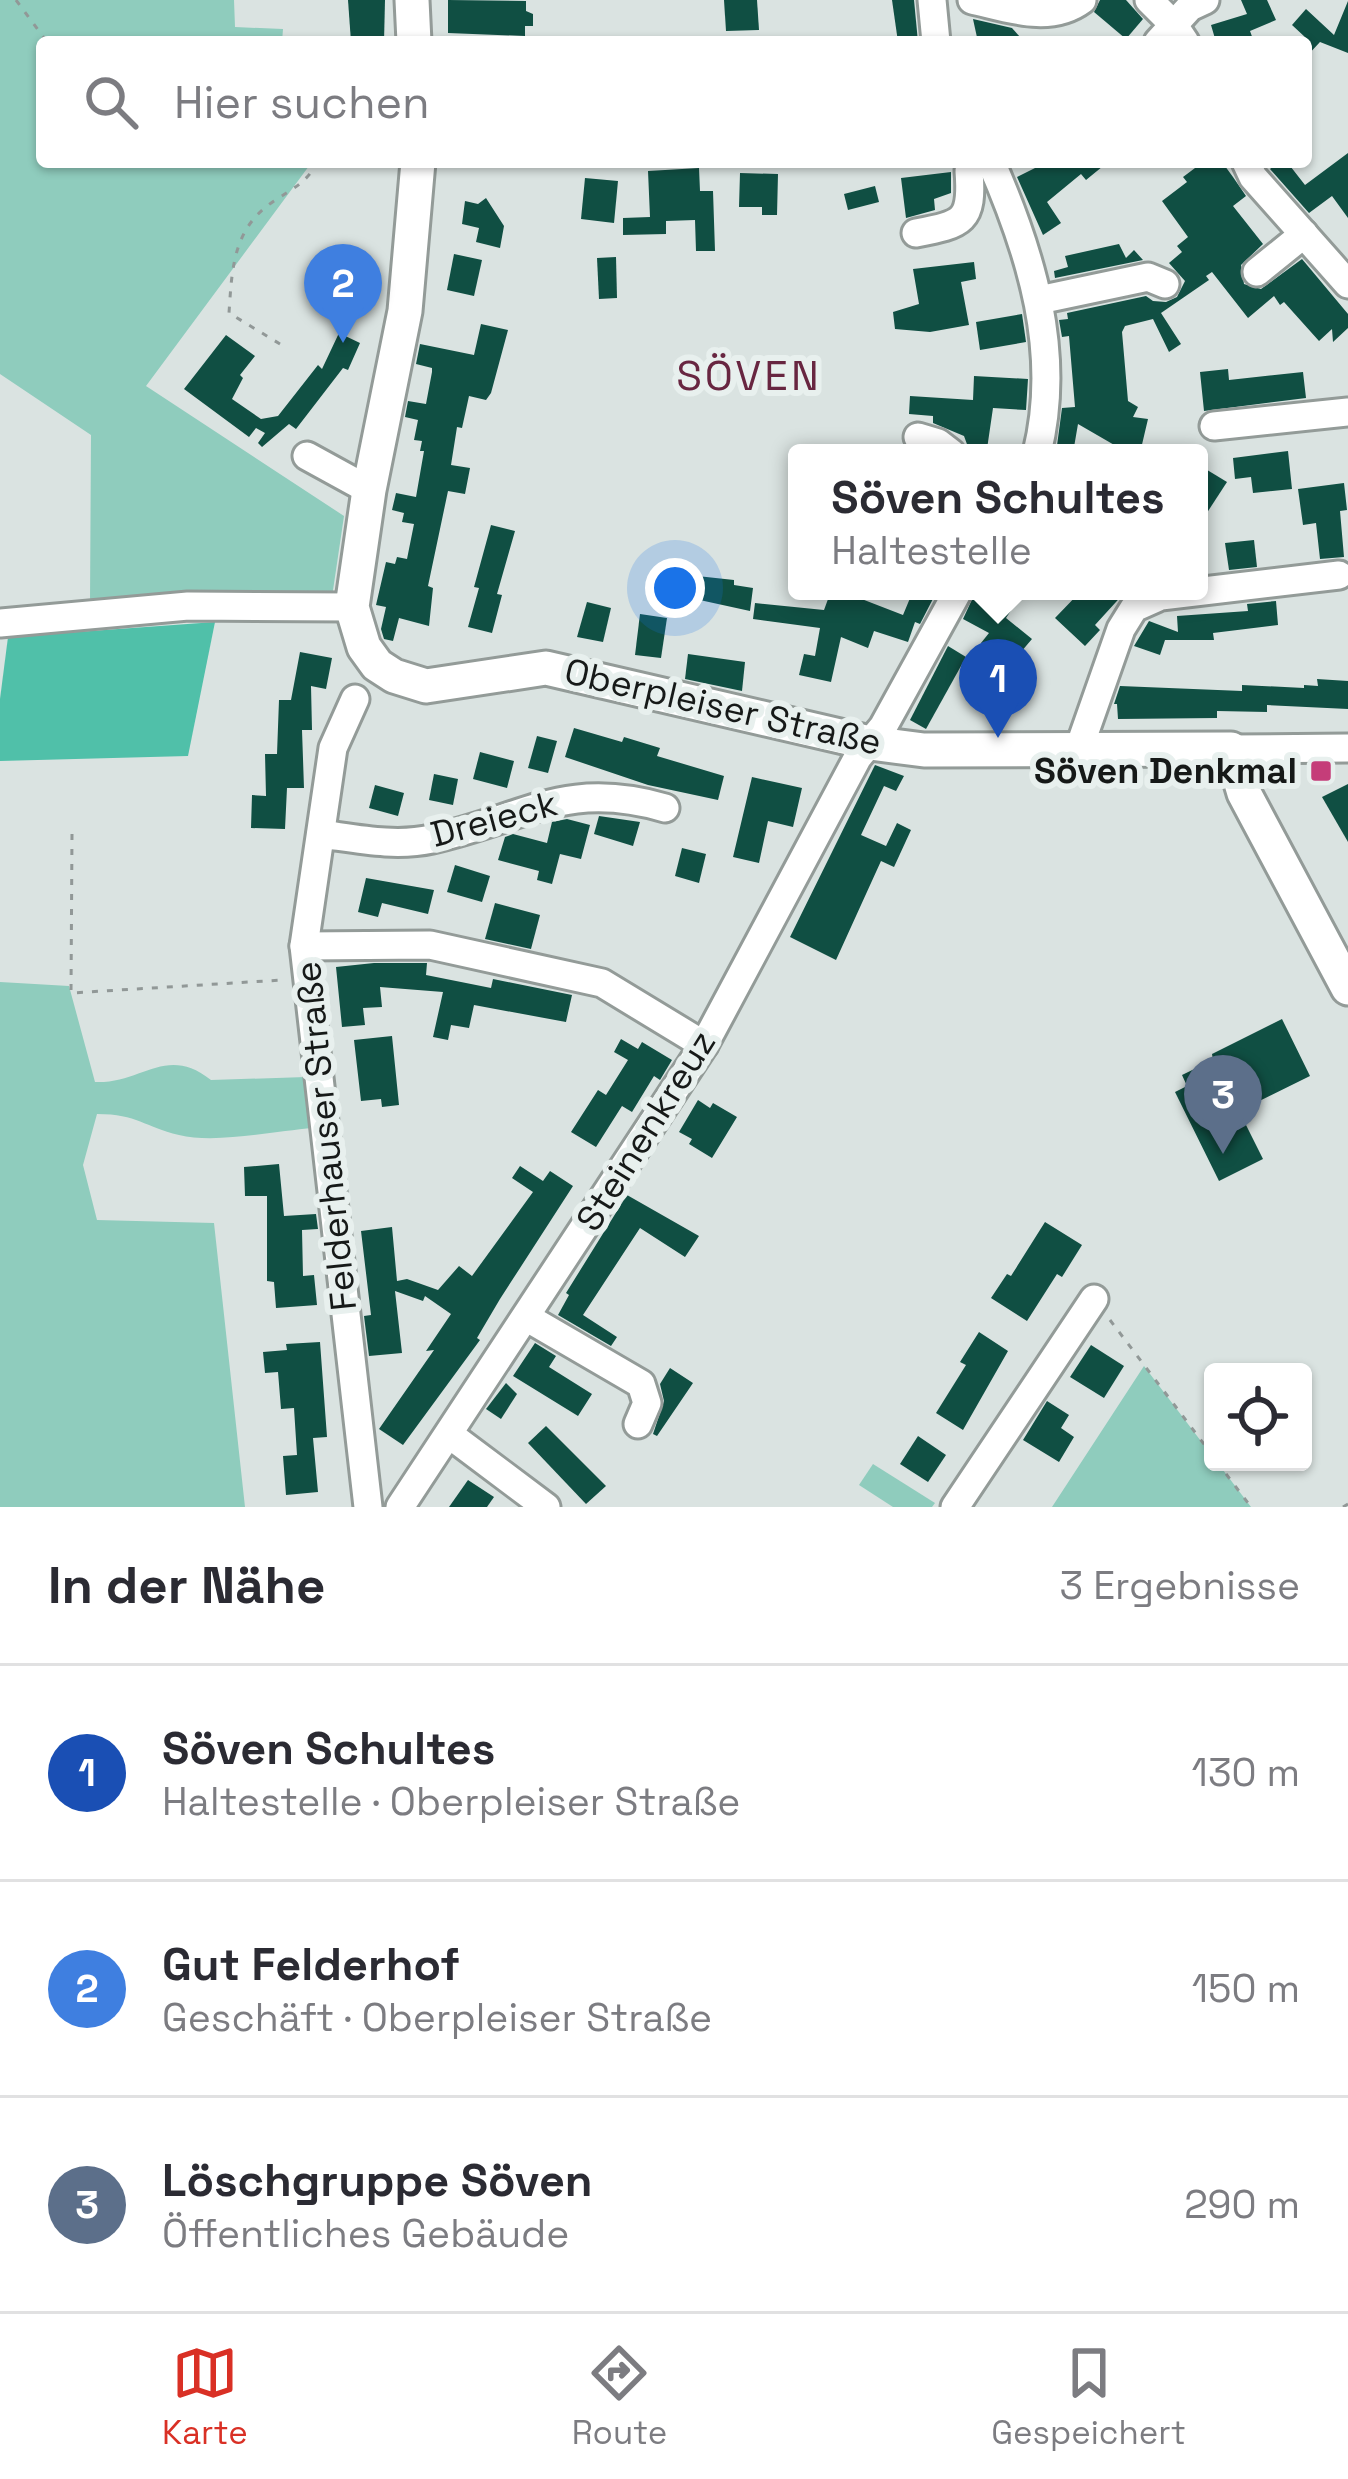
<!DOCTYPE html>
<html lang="de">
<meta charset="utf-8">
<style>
:root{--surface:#fff;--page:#f2f2f3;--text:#2b2b33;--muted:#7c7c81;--line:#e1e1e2;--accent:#d93025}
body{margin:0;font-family:"Space Grotesk",sans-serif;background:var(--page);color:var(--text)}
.controls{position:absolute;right:36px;bottom:36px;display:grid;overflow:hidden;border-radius:12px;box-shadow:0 3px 9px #0004}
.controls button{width:108px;height:108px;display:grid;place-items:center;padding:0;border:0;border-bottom:3px solid var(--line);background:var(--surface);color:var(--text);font:60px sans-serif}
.you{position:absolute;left:675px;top:588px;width:42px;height:42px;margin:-30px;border:9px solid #fff;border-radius:50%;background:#1a73e8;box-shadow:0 0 0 18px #1a73e833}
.badge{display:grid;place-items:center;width:78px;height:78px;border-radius:50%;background:var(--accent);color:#fff;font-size:39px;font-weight:700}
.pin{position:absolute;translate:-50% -99px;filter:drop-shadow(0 3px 6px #0008)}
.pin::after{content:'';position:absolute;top:63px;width:42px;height:36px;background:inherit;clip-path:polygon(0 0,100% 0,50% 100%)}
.popup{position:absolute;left:788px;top:444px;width:420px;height:156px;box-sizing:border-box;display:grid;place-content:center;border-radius:12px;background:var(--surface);filter:drop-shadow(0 3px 9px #0005);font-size:39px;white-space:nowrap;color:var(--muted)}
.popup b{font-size:45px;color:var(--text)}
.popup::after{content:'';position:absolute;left:50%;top:100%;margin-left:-24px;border:24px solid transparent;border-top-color:var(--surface)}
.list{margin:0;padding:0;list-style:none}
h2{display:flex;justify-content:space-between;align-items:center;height:156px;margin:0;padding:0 48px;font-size:51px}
h2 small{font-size:39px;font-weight:400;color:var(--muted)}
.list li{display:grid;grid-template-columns:78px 1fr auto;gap:36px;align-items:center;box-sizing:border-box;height:216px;padding:0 48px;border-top:3px solid var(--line)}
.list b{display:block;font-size:45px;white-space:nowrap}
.list p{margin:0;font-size:39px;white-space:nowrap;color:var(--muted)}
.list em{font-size:39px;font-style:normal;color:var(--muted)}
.icon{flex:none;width:66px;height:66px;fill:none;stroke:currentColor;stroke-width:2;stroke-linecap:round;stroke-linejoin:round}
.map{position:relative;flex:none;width:1348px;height:1507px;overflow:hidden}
.search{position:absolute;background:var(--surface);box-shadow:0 3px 9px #0004;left:36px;right:36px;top:36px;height:132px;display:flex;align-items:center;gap:30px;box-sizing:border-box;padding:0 42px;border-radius:12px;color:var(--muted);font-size:45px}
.sheet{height:804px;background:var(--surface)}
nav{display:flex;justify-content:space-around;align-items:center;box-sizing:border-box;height:168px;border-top:3px solid var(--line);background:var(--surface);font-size:33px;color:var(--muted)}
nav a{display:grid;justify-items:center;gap:6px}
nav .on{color:var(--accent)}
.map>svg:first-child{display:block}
.green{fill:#8fccbd}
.forest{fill:#50c0a9}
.building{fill:#104f43}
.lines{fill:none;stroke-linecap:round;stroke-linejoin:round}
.minor-casing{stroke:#939b98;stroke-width:33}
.major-casing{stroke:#939b98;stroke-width:39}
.path{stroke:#919897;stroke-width:3;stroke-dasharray:6 9;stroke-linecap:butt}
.minor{stroke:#fff;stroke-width:27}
.major{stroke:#fff;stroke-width:33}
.poi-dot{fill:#c53d79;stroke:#e8f0ee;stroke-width:4.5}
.labels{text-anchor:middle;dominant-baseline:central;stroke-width:12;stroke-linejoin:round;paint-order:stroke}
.street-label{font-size:36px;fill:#161918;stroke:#e8f0ee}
.poi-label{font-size:36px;font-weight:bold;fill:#161918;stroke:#e8f0ee;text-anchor:end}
.quarter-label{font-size:42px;letter-spacing:3px;fill:#682641;stroke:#e8f0ee}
</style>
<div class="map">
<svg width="1348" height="1507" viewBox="0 0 1348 1507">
<rect width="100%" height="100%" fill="#dae3e1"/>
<g class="green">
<polygon points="0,0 234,0 235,27 283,29 282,42 42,42 42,162 292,162 309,166 146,386 344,516 332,597 90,604 91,435 0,374"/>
<path d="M 0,982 L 69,986 L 95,1082 C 142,1084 166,1044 211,1080 L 306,1077 L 313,1128 C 275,1131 216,1144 179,1135 C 144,1127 138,1114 97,1114 L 83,1165 L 97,1220 L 214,1223 L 245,1507 L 0,1507 Z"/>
<polygon points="1144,1366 1213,1457 1213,1462 1217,1462 1251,1507 1052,1507"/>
<polygon points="873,1464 935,1503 932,1507 893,1507 859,1485"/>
</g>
<polygon class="forest" points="215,622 188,756 0,761 0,699 8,637"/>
<g class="building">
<polygon points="348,0 385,0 384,42 351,42"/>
<polygon points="448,0 526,1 526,11 533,14 533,26 525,26 525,36 448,33"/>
<polygon points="724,0 757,0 759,30 726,31"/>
<polygon points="892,0 914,0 918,42 898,42"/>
<polygon points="1100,0 1126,0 1143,19 1126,39 1094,12"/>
<polygon points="1241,0 1267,0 1276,20 1250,31 1254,42 1216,42 1211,25 1247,14"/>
<polygon points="1348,1 1348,53 1320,42 1306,57 1306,38 1292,25 1306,9 1334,35"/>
<polygon points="973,19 1012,28 1020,37 978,42"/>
<polygon points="1348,153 1348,218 1332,196 1309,213 1270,169 1278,162 1287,162 1305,185"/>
<polygon points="1047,162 1108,162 1086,180 1081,174 1047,202 1061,223 1043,235 1017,177"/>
<polygon points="1203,162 1222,162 1233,177 1246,196 1233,206 1263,244 1241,265 1244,284 1261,289 1302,259 1348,314 1348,328 1333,342 1332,329 1319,341 1284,302 1280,305 1274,296 1248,318 1212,272 1206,276 1209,280 1161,313 1181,344 1169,352 1153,319 1125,326 1122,332 1128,401 1138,407 1133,417 1148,419 1140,453 1113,453 1116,446 1078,424 1073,453 1056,453 1062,408 1075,407 1069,336 1062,337 1059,320 1068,319 1067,313 1146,296 1153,301 1166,302 1177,297 1185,281 1169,263 1182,252 1177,246 1188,237 1162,201 1187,182 1183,177"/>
<polygon points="699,168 700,191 713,191 715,251 696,251 695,220 666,221 666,234 623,235 623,218 650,217 648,171"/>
<polygon points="951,172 951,193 934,199 935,210 906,218 901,178"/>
<polygon points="740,173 778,174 777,215 762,215 762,207 739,207"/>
<polygon points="585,178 618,181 614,223 581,219"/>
<polygon points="875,186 879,202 848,210 844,194"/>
<polygon points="486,198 504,226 500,248 476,242 479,228 462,224 465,201 478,204"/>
<polygon points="1119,244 1126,258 1134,250 1143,260 1055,278 1054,271 1068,267 1065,256"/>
<polygon points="454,254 482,260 474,296 447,290"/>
<polygon points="616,257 617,298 599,299 597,258"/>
<polygon points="974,262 976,279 961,282 969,325 930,332 895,329 893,312 919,304 913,269"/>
<polygon points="1022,314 1026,342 980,350 976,322"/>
<polygon points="481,324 508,330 491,393 486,400 469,396 462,428 457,427 451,465 470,468 465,494 448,491 428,586 433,588 429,626 399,618 393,641 384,639 381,629 386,607 376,605 386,562 395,564 397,557 407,559 414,524 402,522 404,513 392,510 396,493 416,497 424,451 420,451 422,441 414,440 418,420 405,417 408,401 426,404 432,372 432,368 416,364 420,344 474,355"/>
<polygon points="339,333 360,343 348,370 343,368 296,429 289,424 262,447 258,443 265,433 256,428 249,437 184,389 226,335 255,356 240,375 243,378 232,399 261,419 278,416 318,365 322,369"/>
<polygon points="1228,369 1229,380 1303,372 1306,398 1204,411 1200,372"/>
<polygon points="974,376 1028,379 1026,410 993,408 987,449 968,447 964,436 933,423 933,416 909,414 910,396 973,400"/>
<polygon points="1288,451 1292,489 1253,493 1251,477 1235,479 1233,458"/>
<polygon points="1199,465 1227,482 1199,525"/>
<polygon points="1344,483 1347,510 1340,511 1344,557 1320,559 1316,523 1303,525 1298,489"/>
<polygon points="491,525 515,531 497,594 502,595 492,633 468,627 479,588 474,587"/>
<polygon points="1254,540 1257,567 1229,570 1225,543"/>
<polygon points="688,575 734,580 734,585 753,588 750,611 686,597"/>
<polygon points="831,591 841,591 903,615 913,591 937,591 920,624 915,622 908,642 874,631 868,648 841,637 831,682 799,675 804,654 815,656 820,628 753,619 755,603 824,610"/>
<polygon points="976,591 1010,591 1020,597 1006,618 1032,639 1009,666 981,643 989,633 963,619"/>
<polygon points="1081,591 1126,591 1095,625 1100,630 1085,646 1055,618"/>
<polygon points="1276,601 1278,625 1213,633 1214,640 1165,640 1160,655 1134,646 1149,621 1178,632 1177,616 1248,611 1247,604"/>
<polygon points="587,602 611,608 603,642 577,637"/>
<polygon points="640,614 667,618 661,658 635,655"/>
<polygon points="948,646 966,657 926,729 910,720"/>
<polygon points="300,652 332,658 326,689 311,686 312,730 302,730 304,788 287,788 285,829 251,828 252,795 266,796 265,754 277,754 279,700 291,700"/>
<polygon points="688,654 745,662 742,691 685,679"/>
<polygon points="986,672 991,697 973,700 968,676"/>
<polygon points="1317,679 1348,681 1348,709 1267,705 1267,712 1217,711 1217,718 1118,719 1117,704 1114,704 1120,686 1242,691 1242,685 1304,688 1304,685 1318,686"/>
<polygon points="574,728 622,742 624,737 660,748 657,756 724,776 718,800 648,785 565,757"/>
<polygon points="537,736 557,741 548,773 528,768"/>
<polygon points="480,752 514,761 507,788 473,779"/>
<polygon points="875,765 904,776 896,791 884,786 861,835 886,846 897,823 911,830 894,867 881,861 836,960 790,937"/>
<polygon points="434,774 458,779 453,805 429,800"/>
<polygon points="752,777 802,788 793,827 768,821 759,863 733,857"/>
<polygon points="1348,784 1348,842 1322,797"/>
<polygon points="375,785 404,793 398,816 369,808"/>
<polygon points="599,816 640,822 633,846 594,834"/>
<polygon points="567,819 590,825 581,859 560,854 552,884 537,880 539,871 498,860 505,837 513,834 547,843 552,822"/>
<polygon points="682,848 706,854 699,883 675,876"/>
<polygon points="455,865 490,876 482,902 447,892"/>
<polygon points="366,878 434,890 428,914 382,903 378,917 358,912"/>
<polygon points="495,903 540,915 531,949 485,939"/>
<polygon points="374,963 427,963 426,975 491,988 493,979 572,995 566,1022 474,1005 469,1028 451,1025 448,1040 433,1037 443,992 380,987 382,1007 363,1008 365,1025 342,1027 336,967"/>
<polygon points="1282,1019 1310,1076 1239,1111 1263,1159 1219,1181 1175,1092 1187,1086 1182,1075 1213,1060 1212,1054"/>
<polygon points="392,1036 399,1105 382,1107 381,1099 361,1101 354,1040"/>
<polygon points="621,1039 638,1049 642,1042 672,1060 660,1080 654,1076 632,1112 622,1106 596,1147 571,1132 598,1090 606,1095 628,1060 614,1052"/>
<polygon points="698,1100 710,1108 713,1103 737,1117 712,1158 689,1144 692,1139 679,1132"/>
<polygon points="279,1164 284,1216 316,1214 318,1229 302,1230 303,1276 314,1275 317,1305 276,1308 274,1282 267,1281 267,1196 245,1196 244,1167"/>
<polygon points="520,1166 543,1181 550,1171 573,1186 500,1299 477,1338 480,1340 403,1445 379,1429 434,1350 426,1351 451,1314 425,1296 423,1301 395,1291 402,1353 369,1356 364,1316 371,1315 361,1231 392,1227 397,1281 407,1279 438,1290 459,1266 472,1276 533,1192 512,1178"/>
<polygon points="627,1195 699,1236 685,1257 640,1228 583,1315 617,1337 611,1346 558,1315 569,1295 566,1293"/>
<polygon points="1045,1222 1082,1245 1062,1277 1057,1274 1027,1321 991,1298 1007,1274 1011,1276"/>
<polygon points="979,1332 1008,1351 963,1430 936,1413 966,1365 960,1362"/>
<polygon points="320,1342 327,1437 313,1438 318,1492 286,1495 283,1456 297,1455 294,1408 281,1409 278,1372 265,1373 263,1352 287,1350 286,1344"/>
<polygon points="535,1343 556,1356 549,1367 592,1394 578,1416 513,1376"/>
<polygon points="1091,1345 1124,1366 1104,1398 1070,1377"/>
<polygon points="670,1368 693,1383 657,1436 653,1434 664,1401 660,1384"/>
<polygon points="506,1383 517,1394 501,1419 486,1409"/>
<polygon points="1047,1401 1069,1415 1061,1428 1074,1437 1059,1462 1023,1440"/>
<polygon points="546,1426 606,1486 586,1504 528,1443"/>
<polygon points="918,1436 946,1455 928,1482 900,1464"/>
<polygon points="468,1480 494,1497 487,1507 449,1507"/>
</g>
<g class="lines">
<defs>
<g id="minor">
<polyline points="932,0 936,42"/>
<path d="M 972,0 C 1008,8 1050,24 1082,0"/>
<polyline points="1149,0 1173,24 1185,42"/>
<polyline points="1158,42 1190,7 1205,0"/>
<path d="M 991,162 C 1031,253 1062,353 1037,453"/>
<polyline points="1246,162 1253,177 1348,284"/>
<path d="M 916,233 C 963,224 973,222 969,171 L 975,165 L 995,162"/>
<polyline points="1257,272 1304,234"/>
<polyline points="1039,300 1148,277 1165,284"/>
<polyline points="1214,426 1348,412"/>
<polyline points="918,437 938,443 951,453"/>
<polyline points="307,456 369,490"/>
<polyline points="0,623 188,606 352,607"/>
<polyline points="355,699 333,748 304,946 368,1507"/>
<polyline points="1231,749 1348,748"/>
<polyline points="1083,750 1083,737 1121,629 1134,608 1161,596 1339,575"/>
<path d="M 321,834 C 358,839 395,847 432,839 C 524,819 565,779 665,808"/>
<polyline points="304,946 430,945 602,983 704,1045"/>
<polyline points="526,1317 641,1384 647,1403 638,1424"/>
<polyline points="450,1435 546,1507"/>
<polyline points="400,1507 704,1045 858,757 883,727 958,591"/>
<polyline points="955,1507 1094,1299"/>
</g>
<g id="major">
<polyline points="412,0 414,42"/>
<polyline points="418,162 405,311 369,490 352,607 364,647 377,665 394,676 426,686 546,668 870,743 924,750 1231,749 1244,793 1348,988"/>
</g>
</defs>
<use href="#minor" class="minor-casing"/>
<use href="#major" class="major-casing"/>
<g class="path">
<polyline points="16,0 47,42"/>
<polyline points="157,162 257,162"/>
<path d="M 280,344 L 229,313 C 232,268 233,228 274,201 C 292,189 308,182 317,162"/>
<polyline points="72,834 71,993 282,980"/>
<polyline points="1110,1320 1213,1456"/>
<polyline points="1217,1462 1251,1507"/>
<polyline points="1343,1507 1348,1504"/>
</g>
<use href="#minor" class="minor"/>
<use href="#major" class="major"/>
</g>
<rect class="poi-dot" x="1309" y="759" width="24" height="24" rx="6"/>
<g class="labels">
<g class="street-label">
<text transform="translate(723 707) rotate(13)">Oberpleiser Straße</text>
<text transform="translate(494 819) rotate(-15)">Dreieck</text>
<text transform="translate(646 1131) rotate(-58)">Steinenkreuz</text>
<text transform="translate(326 1136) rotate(-96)">Felderhauser Straße</text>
</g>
<g class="poi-label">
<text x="1297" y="771">Söven Denkmal</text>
</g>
<g class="quarter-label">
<text x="749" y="375">SÖVEN</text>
</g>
</g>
</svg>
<div class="controls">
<button><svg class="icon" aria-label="locate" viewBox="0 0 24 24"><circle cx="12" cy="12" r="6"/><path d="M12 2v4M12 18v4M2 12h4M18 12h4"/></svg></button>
</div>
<div class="you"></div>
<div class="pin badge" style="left:998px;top:738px;background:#1a4fb4">1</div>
<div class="popup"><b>Söven Schultes</b>Haltestelle</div>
<div class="pin badge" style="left:343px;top:343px;background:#3f7fe0">2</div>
<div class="pin badge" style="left:1223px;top:1154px;background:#5c6f8a">3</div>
<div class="search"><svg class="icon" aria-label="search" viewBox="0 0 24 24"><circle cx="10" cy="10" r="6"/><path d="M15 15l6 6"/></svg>Hier suchen</div>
</div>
<section class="sheet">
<h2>In der Nähe<small>3 Ergebnisse</small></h2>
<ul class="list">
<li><span class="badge" style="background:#1a4fb4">1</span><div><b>Söven Schultes</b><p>Haltestelle · Oberpleiser Straße</p></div><em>130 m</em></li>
<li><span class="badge" style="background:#3f7fe0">2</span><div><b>Gut Felderhof</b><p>Geschäft · Oberpleiser Straße</p></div><em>150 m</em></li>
<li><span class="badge" style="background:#5c6f8a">3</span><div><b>Löschgruppe Söven</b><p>Öffentliches Gebäude</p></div><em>290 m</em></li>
</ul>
</section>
<nav>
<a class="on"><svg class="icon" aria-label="map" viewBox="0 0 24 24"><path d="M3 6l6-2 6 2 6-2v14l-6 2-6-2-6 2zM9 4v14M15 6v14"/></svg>Karte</a>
<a><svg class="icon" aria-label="directions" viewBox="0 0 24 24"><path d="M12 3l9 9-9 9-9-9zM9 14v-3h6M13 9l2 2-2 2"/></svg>Route</a>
<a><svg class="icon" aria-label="saved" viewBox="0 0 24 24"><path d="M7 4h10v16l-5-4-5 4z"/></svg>Gespeichert</a>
</nav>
